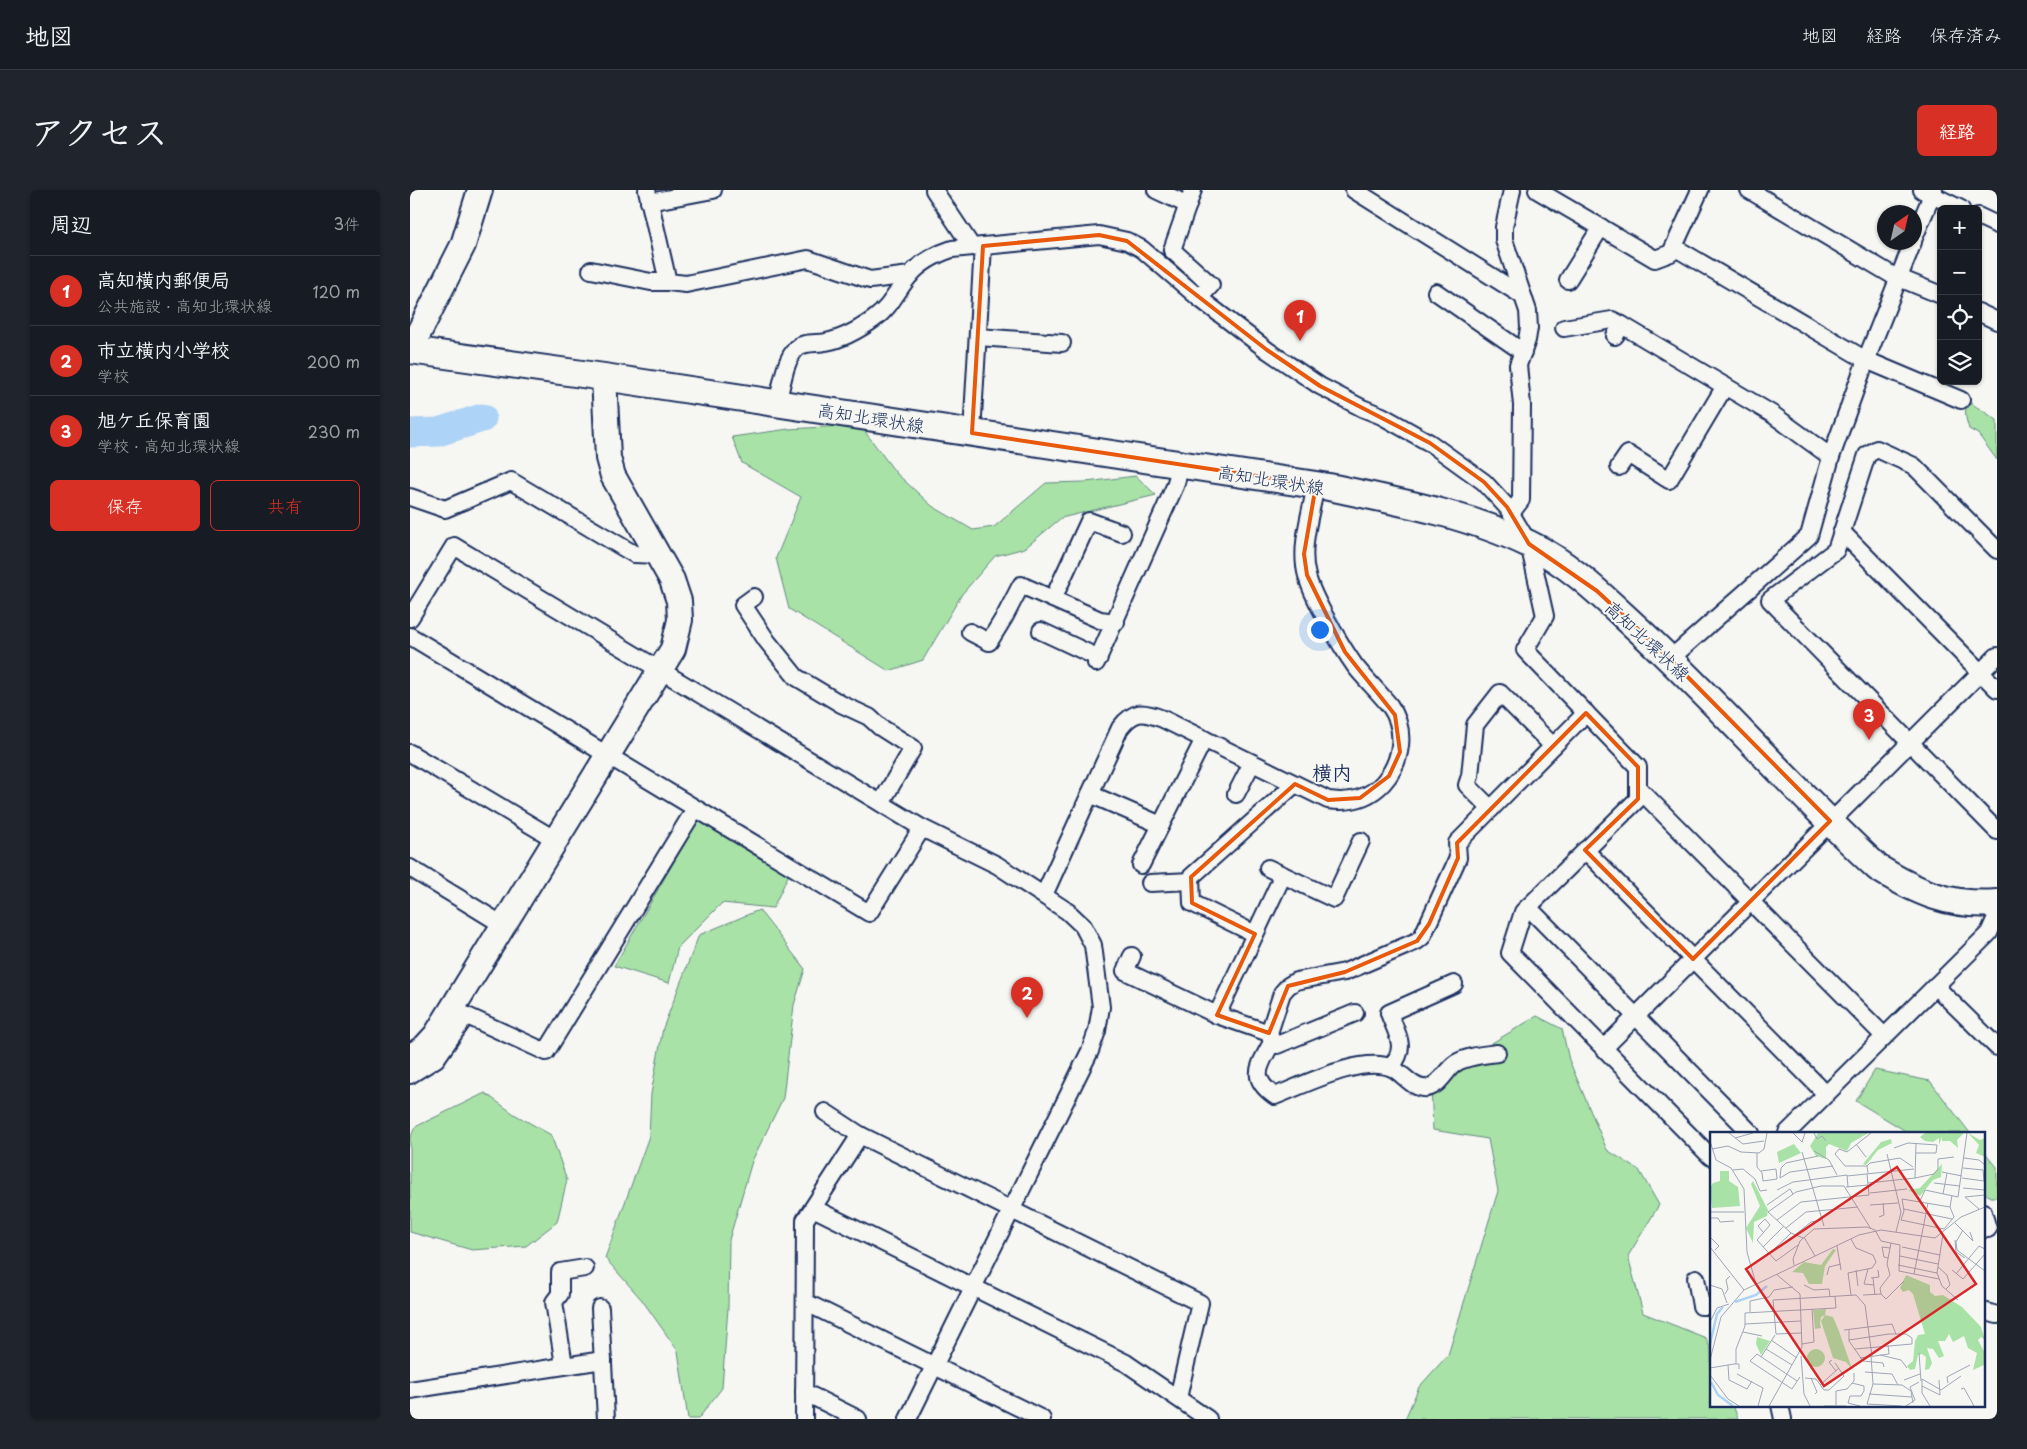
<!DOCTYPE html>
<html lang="ja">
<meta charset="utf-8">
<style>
:root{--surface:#171b24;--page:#20242c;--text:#f1f3f6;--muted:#9ea1a6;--line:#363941;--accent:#d93025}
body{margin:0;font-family:"Playpen Sans","Klee One",sans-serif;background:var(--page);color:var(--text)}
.controls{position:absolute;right:15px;top:15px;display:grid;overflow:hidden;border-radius:8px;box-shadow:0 1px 4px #0004}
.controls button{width:45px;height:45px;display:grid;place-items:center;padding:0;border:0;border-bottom:1px solid var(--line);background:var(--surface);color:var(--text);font:25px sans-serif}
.compass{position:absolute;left:1467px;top:15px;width:45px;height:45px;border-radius:50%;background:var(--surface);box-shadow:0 1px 4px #0004;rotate:34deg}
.you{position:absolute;left:909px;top:439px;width:18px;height:18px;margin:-12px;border:4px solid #fff;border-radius:50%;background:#1a73e8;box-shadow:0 0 0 8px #1a73e833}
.badge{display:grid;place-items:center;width:32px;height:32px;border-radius:50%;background:var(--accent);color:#fff;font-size:16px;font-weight:700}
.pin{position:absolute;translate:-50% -41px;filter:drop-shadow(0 1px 2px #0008)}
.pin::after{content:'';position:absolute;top:26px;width:18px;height:15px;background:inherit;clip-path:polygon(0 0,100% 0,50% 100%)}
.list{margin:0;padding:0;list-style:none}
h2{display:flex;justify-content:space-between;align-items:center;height:65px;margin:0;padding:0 20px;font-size:21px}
h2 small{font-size:16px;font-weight:400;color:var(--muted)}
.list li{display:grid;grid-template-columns:32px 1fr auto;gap:15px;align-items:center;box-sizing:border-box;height:70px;padding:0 20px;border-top:1px solid var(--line)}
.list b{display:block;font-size:19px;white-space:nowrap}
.list p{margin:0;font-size:16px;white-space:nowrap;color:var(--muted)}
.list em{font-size:16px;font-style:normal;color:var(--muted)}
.actions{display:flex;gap:10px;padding:15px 20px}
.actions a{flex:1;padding:11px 0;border:1px solid var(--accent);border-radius:8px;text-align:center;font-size:18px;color:var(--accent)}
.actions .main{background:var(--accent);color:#fff}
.icon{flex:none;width:28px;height:28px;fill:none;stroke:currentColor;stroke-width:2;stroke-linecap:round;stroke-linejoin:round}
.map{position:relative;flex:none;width:1587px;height:1229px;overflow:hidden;border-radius:8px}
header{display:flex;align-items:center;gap:30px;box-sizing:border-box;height:70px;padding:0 25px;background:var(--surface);border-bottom:1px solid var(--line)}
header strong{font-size:24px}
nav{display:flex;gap:28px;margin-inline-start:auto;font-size:18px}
.intro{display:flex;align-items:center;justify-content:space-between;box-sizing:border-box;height:120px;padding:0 30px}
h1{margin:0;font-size:35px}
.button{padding:12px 22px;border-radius:8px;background:var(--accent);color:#fff;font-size:18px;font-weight:700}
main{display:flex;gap:30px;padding:0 30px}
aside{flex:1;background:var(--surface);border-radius:8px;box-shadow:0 1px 4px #0004}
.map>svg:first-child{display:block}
.green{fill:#a9e2a6;stroke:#628882}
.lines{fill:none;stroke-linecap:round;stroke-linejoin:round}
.river{stroke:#add3f6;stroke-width:29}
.street-casing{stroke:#1b2f5e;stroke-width:20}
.secondary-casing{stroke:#1b2f5e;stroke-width:28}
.primary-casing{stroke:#1b2f5e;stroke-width:30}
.street{stroke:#f6f6f2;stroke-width:16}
.secondary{stroke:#f6f6f2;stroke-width:24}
.primary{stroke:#f6f6f2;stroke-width:26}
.marked{fill:none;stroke:#e8590c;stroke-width:4;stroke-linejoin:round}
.labels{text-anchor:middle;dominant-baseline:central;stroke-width:4;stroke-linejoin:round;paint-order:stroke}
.street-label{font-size:18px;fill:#1b2f5e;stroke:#f6f6f2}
.quarter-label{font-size:20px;font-weight:bold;fill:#1b2f5e;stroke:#f6f6f2}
.inset-river{fill:none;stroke:#add3f6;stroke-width:2.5}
.inset-road{fill:none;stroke:#9ea6b7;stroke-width:1}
.view{fill:#d62828;fill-opacity:0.15;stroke:#d62828;stroke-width:2.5}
.inset-edge{fill:none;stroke:#1b2f5e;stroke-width:2.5}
</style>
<header>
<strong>地図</strong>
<nav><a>地図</a><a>経路</a><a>保存済み</a></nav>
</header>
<div class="intro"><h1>アクセス</h1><a class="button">経路</a></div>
<main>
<aside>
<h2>周辺<small>3件</small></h2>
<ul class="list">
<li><span class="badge">1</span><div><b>高知横内郵便局</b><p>公共施設 · 高知北環状線</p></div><em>120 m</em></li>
<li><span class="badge">2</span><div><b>市立横内小学校</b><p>学校</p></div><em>200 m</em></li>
<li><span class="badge">3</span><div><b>旭ケ丘保育園</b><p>学校 · 高知北環状線</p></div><em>230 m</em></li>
</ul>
<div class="actions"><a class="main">保存</a><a>共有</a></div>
</aside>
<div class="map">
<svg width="1587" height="1229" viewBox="0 0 1587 1229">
<rect width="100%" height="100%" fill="#f6f6f2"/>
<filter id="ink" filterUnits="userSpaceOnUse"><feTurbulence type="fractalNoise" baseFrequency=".02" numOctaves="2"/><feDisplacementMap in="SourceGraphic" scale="10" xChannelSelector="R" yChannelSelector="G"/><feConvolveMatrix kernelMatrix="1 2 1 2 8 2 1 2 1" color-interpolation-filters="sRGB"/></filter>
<g filter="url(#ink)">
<g class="green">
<path d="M 1559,212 L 1587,230 L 1587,270 L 1568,244 L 1559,239 C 1556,229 1553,221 1559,212 Z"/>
<polygon points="450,235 486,283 522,316 563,340 584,337 636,293 676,292 726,286 746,305 651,328 615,358 585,366 552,404 513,470 479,481 379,419 366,368 391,307 332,273 322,247 379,239"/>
<polygon points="288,630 379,684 363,718 312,713 268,757 259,793 204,776"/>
<polygon points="349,720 395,779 384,815 373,908 342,971 319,1050 318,1118 312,1198 288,1229 278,1229 268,1161 232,1110 195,1068 239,946 241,904 253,838 289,745"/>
<polygon points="1127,826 1152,839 1159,870 1197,960 1229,980 1249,1015 1218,1066 1233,1123 1296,1148 1301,1160 1301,1215 1323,1215 1328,1229 995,1229 1009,1197 1038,1165 1088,1001 1078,949 1023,940 1021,895 1077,856"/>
<polygon points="1465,880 1520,891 1560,943 1499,943 1446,911"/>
<polygon points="75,903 104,924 141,945 157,990 147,1032 116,1056 62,1060 0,1042 0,949 5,937"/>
<polygon points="1573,960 1587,977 1587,1007 1580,1007 1573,1001"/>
</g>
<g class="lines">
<polyline class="river" points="0,243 28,242 72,228"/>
<defs>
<g id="street">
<polyline points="237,0 258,92 276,94 398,69 460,90 500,85"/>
<polyline points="524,0 562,57"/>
<polyline points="746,0 778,15"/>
<polyline points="783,0 762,60 801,95 789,108"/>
<polyline points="944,0 1113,106"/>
<polyline points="1127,0 1245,69 1261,63 1290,0"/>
<polyline points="1339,0 1482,85 1531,105"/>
<polyline points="1512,0 1551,19"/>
<polyline points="239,12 303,0"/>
<polyline points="1568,26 1587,35"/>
<polyline points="1504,48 1524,0"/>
<polyline points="1264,57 1456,170 1551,210"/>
<polyline points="181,80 241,92 258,92"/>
<polyline points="1158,90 1191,37"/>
<polyline points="1026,102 1113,162"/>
<polyline points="1568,122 1587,131"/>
<polyline points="1154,138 1202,130 1212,135"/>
<polyline points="1205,146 1212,135 1362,224 1421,267"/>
<polyline points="568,147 652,153"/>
<path d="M 367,213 C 372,197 374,171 386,159 C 393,151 406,154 416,152 C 432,149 450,139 464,129 C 481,117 487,100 500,85 C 511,72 527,64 542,59 L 689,45 L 717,51 L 732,59 L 789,108 L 857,160 L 910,196 L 952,218 L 972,226 L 1020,253 L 1074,292 L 1097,317 L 1119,354 L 1135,426 L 1115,460 L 1228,577 L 1228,609 L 1113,722 L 1100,763 L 1301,967"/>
<polyline points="562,243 573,56"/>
<polyline points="1209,277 1218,264 1259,290 1315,196"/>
<polyline points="0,307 35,319 101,291 224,364 248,365"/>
<polyline points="1101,323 1111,310 1112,215 1108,175 1117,150 1119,138 1118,121 1094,50 1094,37 1102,0"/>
<polyline points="1432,342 1587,499"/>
<polyline points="1587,360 1504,276 1467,259 1457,265 1426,360 1360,410 1587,641"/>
<polyline points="344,407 333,415 357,451 386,487 431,514 459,527 470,537 503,558 471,613"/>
<polyline points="643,409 679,331 712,343"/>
<polyline points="0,428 44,356 512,638 587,675 657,721 673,736 683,755 691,817 687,841 680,861 498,1229"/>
<polyline points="631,441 689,468"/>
<polyline points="560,442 579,452 595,426 611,395 690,430 706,432"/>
<polyline points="0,446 459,723 512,638"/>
<polyline points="1260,469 1399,346 1421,267 1456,170 1503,52"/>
<polyline points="686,473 765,296 771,275"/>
<polyline points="0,563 146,650"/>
<polyline points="1228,598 1474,846"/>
<polyline points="680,604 751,635"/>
<polyline points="826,604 842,573"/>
<polyline points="1081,619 1057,595 1060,586 1065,535 1090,503 1143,556"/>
<polyline points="1175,660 1416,904"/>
<polyline points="731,675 794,549"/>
<polyline points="0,678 93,735"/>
<polyline points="858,678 924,709 951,651"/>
<polyline points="740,693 781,691"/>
<path d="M 634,705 L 710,538 C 724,520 732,521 753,529 L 918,610 C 939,613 958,609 973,593 C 992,572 997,540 980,516 C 969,502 956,490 945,476 C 931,456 903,409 897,386 C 889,358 901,323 906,295"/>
<polyline points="1118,717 1341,943"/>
<polyline points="845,744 782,713 781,687 885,594"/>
<polyline points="722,766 715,781 807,825 859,843 872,803 878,796 886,791 935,782 1007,751 1012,747 1048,668 1047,653 1176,523"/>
<polyline points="1525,796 1587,857"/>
<polyline points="42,819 136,862 285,619"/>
<polyline points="807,825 873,685"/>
<path d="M 859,843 L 862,852 C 850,876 838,887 865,906 C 894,895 952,865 982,878 C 993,883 1003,900 1017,898 C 1031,895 1036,879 1046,873 C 1057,866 1074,865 1087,863"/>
<polyline points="862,852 867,855 945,823"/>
<polyline points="1194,858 1587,466"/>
<path d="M 981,877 C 998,857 987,845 979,823 L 1044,794"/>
<polyline points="0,885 26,869 56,826"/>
<polyline points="415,922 450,945 790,1113 768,1208"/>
<polyline points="1377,943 1579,743 1587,725"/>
<polyline points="403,1018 716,1173 798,1229"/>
<polyline points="1573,1022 1578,1039"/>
<polyline points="1286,1088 1291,1116 1301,1116"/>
<polyline points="395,1112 632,1229"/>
<polyline points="190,1118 196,1229"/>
<polyline points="1573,1121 1587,1125"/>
<polyline points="154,1175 144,1112 150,1104 150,1082 175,1078"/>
<polyline points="0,1200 193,1170"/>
<polyline points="394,1202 448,1229"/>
<polyline points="1370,1215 1373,1229"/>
<polyline points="394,1229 395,1030 450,945"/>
</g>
<g id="secondary">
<polyline points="0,160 53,55 70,0"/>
<polyline points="0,867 15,857 26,845 263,459 270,430 269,411 262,390 203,286 198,268 194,187"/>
</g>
<path id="primary" d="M 0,160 L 194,187 L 919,297 C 986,311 1057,324 1119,354 C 1161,374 1195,409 1229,440 C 1312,517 1385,602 1468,678 C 1507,702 1540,717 1587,713"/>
</defs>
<use href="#street" class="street-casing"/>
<use href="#secondary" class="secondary-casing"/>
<use href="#primary" class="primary-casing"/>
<use href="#street" class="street"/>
<use href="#secondary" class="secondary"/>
<use href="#primary" class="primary"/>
</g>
</g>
<path class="marked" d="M 689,45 L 717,51 L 857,160 L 910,196 L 1020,253 L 1074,292 L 1097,317 L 1119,354 L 1187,401 L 1260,469 L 1420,631 L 1283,769 L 1175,660 L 1228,609 L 1228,577 L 1176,523 L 1047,653 L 1048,668 L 1019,734 L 1007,751 L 935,782 L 878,796 L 859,843 L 807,825 L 845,744 L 782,713 L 781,687 L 885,594 L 918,610 L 950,608 L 979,586 L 990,562 L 985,525 L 935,462 L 897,385 L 894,364 L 906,295 L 562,243 L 573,56 Z"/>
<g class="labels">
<g class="street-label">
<text transform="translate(461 227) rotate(9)">高知北環状線</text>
<text transform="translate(861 289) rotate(9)">高知北環状線</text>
<text transform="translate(1238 450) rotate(43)">高知北環状線</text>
</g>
<g class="quarter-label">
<text x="922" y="582">横内</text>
</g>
</g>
<g transform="translate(1300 942)">
<rect width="275" height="275" fill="#f6f6f2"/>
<path d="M 108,1 L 158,1 L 141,11 L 137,19 L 119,12 L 116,15 L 116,27 L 106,24 L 100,14 ZM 215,1 L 254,1 L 247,8 L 248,16 L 240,9 L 232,9 L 232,5 L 229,13 L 229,6 L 223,10 L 215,9 L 210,5 ZM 258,1 L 270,8 L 275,6 L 275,25 L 266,21 L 269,13 ZM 181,7 L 182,11 L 168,18 L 156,33 L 153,32 L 171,10 ZM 84,12 L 91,21 L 69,31 L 67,20 ZM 232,32 L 231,45 L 223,48 L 210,64 L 198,58 L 210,56 ZM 10,39 L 19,39 L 19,49 L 28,55 L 30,74 L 2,76 L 0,56 L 3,51 L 10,49 ZM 43,49 L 58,78 L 57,84 L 44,90 L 43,111 L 36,96 L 50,74 L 41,52 ZM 123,117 L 126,118 L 115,134 L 112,152 L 99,152 L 93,141 L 82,140 L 94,130 L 111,133 ZM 196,143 L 220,153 L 220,160 L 225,164 L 233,163 L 252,175 L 271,195 L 275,208 L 271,205 L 268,208 L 275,221 L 274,233 L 263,238 L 267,221 L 258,216 L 254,204 L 243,210 L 239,202 L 235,209 L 228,209 L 234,224 L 229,226 L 223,217 L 217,216 L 222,231 L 219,237 L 215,238 L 216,225 L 212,222 L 208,223 L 205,237 L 200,238 L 197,234 L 203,229 L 205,209 L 208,203 L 215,202 L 203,162 L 199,158 L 193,160 L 190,156 ZM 116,177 L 115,183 L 123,185 L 129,199 L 142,237 L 136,230 L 123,226 L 111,189 L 115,183 L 111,185 L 110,191 L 111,196 L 105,197 L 103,178 ZM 47,205 L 60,209 L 51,223 L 46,212 ZM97 226a9 9 0 1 1 18 0a9 9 0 1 1-18 0Z" fill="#a9e2a6"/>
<path class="inset-river" d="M 25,170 L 46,163 L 57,154M 0,212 L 7,182 L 13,175M 1,250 L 8,263 L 23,274"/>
<path class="inset-road" d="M 19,1 L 33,12 L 54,9M 83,1 L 92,10 L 95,1M 104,1 L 107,7 L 112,4 L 116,9M 25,6 L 43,1M 0,9 L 6,28 L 21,36 L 34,57 L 37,120 L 46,152M 146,12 L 156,25M 184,16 L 198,11 L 227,13 L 226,21 L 206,21M 2,17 L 18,14 L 31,20 L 49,21 L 54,17 L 57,1M 104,19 L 119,28 L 127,43M 92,20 L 114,94M 47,21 L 47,35 L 52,41 L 53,49 L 67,47 L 66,37 L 51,39M 177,22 L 191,80 L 186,100M 108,24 L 76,31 L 71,36 L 70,46 L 80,40 L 123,34M 254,26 L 269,28 L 275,33M 157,34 L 160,31 L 190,26 L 203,35M 253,36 L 273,38 L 274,49M 23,38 L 33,37 L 45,47 L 50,59 L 57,58M 232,40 L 252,44M 158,41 L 157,34 L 135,34 L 125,22 L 129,17 L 137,20 L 161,1M 137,44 L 204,37M 205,46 L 224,42 L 228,37 L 228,27 L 244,25M 252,46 L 274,49M 158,51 L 205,46 L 206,12M 224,51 L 250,54M 136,55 L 158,53M 253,56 L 275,58M 67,58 L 83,50 L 137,43 L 138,55M 160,61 L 197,57M 233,62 L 237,41M 210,69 L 215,58 L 248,65 L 257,1M 57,73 L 80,57 L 83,62M 160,73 L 188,71M 240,75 L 192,67 L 194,79 L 191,88 L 234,97 L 244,85 L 240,75 L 242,63M 194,77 L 242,87M 269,77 L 255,65 L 275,63M 0,80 L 34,80M 169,85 L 174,83 L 173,71M 0,86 L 8,86 L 10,90 L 24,89M 67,88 L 91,70 L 159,63 L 157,42M 245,91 L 263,109 L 260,100M 76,96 L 96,80 L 148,75M 253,98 L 246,110 L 247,118 L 275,139M 53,100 L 48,94 L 55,87 L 60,93 L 47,108 L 66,129 L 88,113M 233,102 L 227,141 L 232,154 L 248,168M 85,103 L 101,90 L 111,88M 0,105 L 9,114 L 5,118M 94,105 L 105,124M 93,106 L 81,101 L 58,80 L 86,60 L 111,54 L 134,54 L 161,97M 141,107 L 146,116 L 163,123 L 166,130 L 162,136 L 138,141 L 141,163M 245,108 L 246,120 L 255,126M 127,114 L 131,138M 0,115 L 34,158M 53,115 L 74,94M 192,115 L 230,123M 59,122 L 81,101M 190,124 L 228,132M 178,126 L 174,125 L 172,115 L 180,116M 84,133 L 83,127 L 90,109 L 104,97 L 157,95 L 165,98 L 171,109 L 190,113 L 189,139 L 229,147M 188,133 L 227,141M 228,135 L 237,143 L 240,153 L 236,157M 158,137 L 154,152 L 164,153M 146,138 L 148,154M 242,138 L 253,147 L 275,122M 204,142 L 218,71M 246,142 L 269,114 L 275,117M 117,143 L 119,135 L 131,132M 161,146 L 169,145 L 168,138M 163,146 L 165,163M 0,153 L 12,157 L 17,171M 94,153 L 104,158 L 119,157 L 120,165M 15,162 L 18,157 L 16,148 L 20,144M 171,162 L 176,167 L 194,149M 153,163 L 171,162 L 170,156 L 180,143 L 177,132 L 181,111M 40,180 L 40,169 L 59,165 L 64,158 L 83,155M 0,190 L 7,176 L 19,172M 35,192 L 91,189M 134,198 L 182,192 L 186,202M 139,198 L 139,209 L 153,229 L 173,231 L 174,235M 33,200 L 52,204M 92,201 L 66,202 L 63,168 L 146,163 L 155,173 L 162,224M 61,208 L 87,226M 139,208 L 179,202 L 196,202 L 202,206 L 202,212 L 145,217M 92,212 L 104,210 L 102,177M 56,217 L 82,233M 209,221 L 211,249M 170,223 L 191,228 L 197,236M 91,224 L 94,262 L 100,274M 161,224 L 163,252 L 157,272 L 191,274M 51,225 L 65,203M 150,226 L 179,222 L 178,213M 0,228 L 11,185 L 34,158 L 149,103 L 171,98 L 225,106 L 251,85 L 275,75M 122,228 L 119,230 L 126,239M 26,232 L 26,217 L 35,194 L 35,181 L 126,176 L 125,164M 18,233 L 19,248 L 37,257 L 42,249M 0,236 L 24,232 L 29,232 L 29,237M 155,240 L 182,242 L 188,253M 27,242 L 53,256 L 48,274M 0,243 L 18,267 L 29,274M 95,246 L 106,247 L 114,258 L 119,258 L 134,244 L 125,231M 101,246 L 107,260 L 105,262M 194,248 L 210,242M 87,249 L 47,222 L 40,229 L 82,257 L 90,245M 142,251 L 154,254 L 154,259 L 151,264 L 140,264 L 138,271 L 150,274M 238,251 L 237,245 L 260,233M 163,252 L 192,253 L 201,259 L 203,271M 110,253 L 129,236M 212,254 L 230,263 L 229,248M 251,257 L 254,256 L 264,274M 159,262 L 202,265M 126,273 L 126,259 L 137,257 L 144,249 L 144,241M 59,274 L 92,215 L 90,162 L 66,142M 114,274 L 136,274M 196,274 L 205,268 L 200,255 L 209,250M 220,274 L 212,261 L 212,247 L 231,258 L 251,244"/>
<path class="view" d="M 187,35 L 266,152 L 114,254 L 36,137 Z"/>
<rect width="275" height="275" class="inset-edge"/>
</g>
</svg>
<div class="controls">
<button>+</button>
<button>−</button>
<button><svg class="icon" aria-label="locate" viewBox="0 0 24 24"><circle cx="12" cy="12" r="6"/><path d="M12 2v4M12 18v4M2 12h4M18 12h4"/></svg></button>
<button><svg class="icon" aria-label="layers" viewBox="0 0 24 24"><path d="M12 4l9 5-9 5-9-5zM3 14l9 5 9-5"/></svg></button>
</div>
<svg class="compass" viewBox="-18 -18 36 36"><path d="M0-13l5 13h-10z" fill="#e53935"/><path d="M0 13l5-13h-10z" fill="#9ea1a6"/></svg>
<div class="you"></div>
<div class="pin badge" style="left:890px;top:151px">1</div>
<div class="pin badge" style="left:617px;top:828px">2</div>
<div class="pin badge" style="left:1459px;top:550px">3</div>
</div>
</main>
